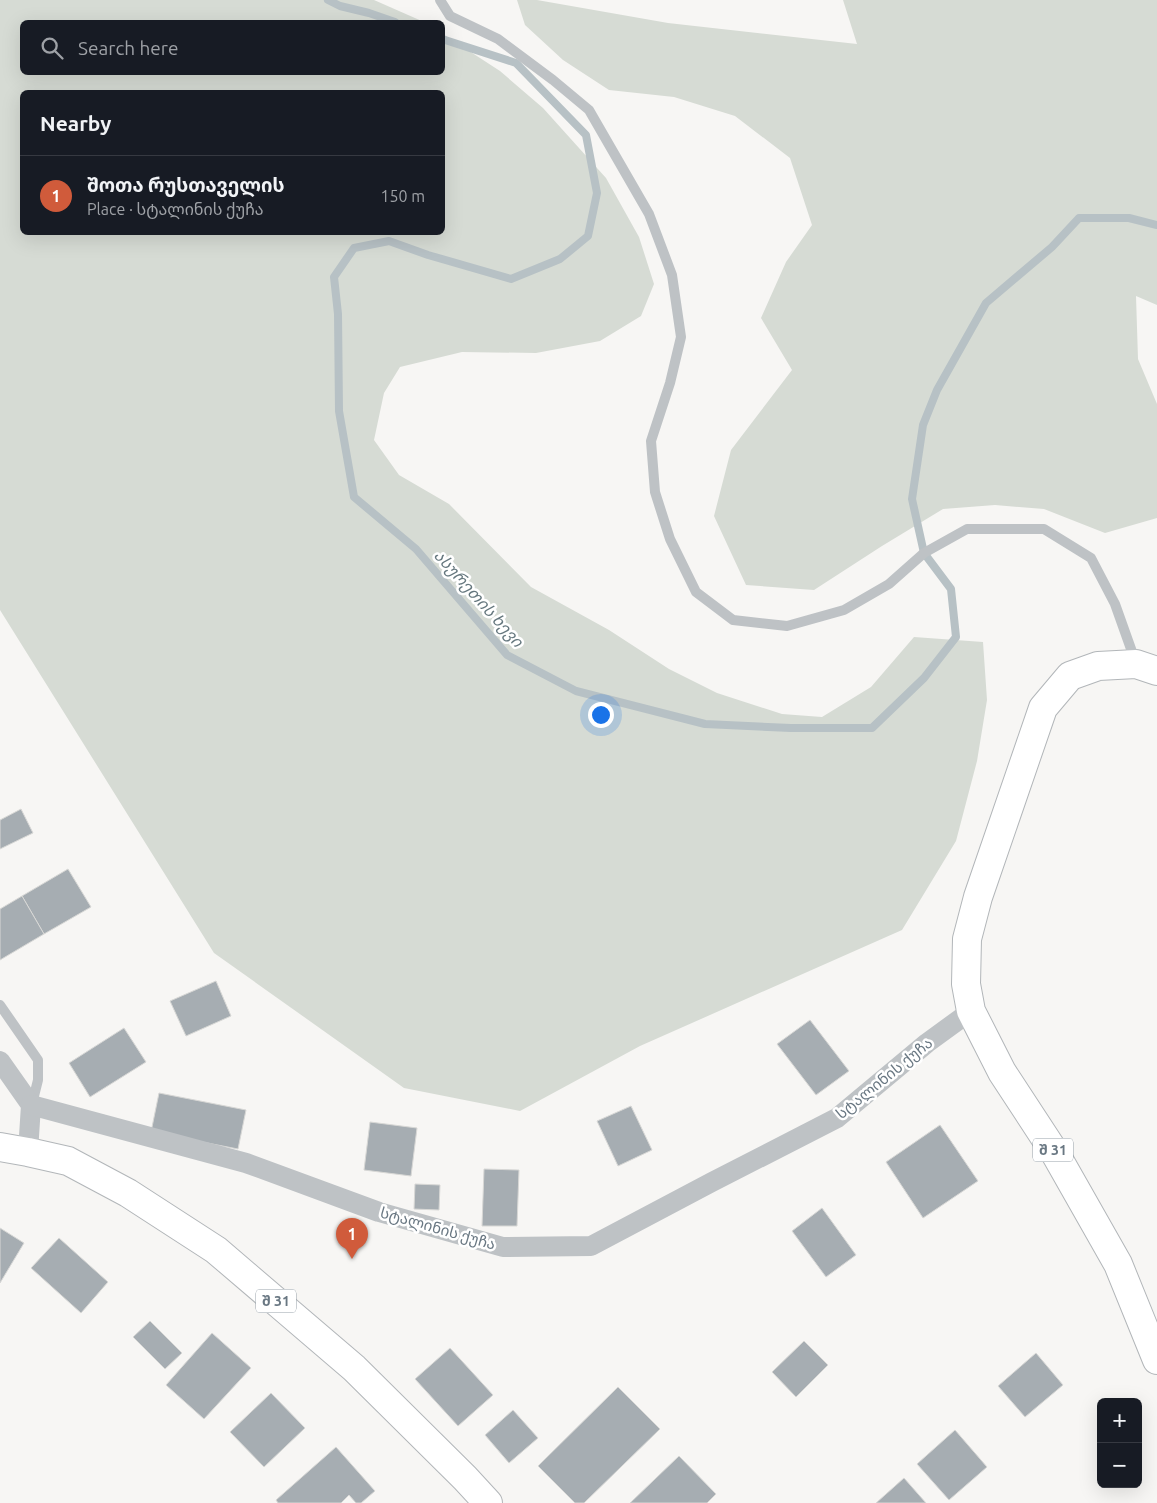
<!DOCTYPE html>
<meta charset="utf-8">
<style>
:root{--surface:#171b24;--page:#20242c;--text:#f1f3f6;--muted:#9ea1a6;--line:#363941;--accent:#d05b3b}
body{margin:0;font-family:Ubuntu,"Noto Sans Georgian",sans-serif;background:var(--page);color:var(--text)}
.controls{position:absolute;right:15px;bottom:15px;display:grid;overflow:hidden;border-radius:8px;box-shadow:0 5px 20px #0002}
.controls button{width:45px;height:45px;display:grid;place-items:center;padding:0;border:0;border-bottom:1px solid var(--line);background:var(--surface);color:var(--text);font:25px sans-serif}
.you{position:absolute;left:600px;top:714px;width:18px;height:18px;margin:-12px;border:4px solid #fff;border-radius:50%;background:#1a73e8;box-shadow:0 0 0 8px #1a73e833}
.badge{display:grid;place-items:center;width:32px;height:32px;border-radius:50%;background:var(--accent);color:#fff;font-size:16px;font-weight:700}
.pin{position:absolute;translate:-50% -41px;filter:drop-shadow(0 1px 2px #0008)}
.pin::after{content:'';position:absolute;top:26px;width:18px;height:15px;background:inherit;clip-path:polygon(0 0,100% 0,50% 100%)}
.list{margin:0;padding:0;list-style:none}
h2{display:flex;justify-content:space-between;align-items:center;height:65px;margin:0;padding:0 20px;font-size:21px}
h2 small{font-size:16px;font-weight:400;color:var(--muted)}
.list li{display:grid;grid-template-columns:32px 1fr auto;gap:15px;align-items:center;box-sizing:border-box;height:80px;padding:0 20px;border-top:1px solid var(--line)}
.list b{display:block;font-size:19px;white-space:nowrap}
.list p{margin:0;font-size:16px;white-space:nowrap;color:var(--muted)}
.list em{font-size:16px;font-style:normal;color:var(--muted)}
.icon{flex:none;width:28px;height:28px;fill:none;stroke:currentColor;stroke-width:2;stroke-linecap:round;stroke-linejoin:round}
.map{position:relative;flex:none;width:1157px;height:1503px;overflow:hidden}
.search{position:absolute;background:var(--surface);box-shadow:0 5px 20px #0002;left:20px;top:20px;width:425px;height:55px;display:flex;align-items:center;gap:12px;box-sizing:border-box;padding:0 18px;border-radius:8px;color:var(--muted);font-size:19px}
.panel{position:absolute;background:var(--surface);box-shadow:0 5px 20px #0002;left:20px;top:90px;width:425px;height:145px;border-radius:8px}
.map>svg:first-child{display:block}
.green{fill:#d6dbd4;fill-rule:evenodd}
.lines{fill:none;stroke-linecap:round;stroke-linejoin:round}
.stream{stroke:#b7c1c5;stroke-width:8}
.building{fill:#a6adb2;stroke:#d8d8d6}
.primary-casing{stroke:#b2b6b9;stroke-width:30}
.lane{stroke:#bec2c5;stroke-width:10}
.street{stroke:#bec2c5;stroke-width:20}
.primary{stroke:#fff;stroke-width:28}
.labels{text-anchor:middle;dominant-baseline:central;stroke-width:5;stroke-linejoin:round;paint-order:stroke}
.shield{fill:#fff;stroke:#96a0a8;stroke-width:1}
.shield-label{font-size:14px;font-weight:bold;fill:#697782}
.street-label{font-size:15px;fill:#697782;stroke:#fff}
.water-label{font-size:16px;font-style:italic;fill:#65777e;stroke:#fff}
</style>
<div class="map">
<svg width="1157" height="1503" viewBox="0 0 1157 1503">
<rect width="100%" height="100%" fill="#f7f6f4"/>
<g class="green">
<path d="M 0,0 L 374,0 L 424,22 L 22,22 L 22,72 L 442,72 L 443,34 L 500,71 L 543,108 L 606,178 L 639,237 L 654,284 L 641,316 L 600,341 L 536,353 L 462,352 L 400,367 L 384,393 L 374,440 L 399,475 L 449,504 L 531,587 L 609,630 L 669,669 L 717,693 L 782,714 L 822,717 L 871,687 L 914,637 L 983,642 L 987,700 L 977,761 L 956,841 L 902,930 L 640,1046 L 520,1111 L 404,1088 L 214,953 L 0,610 ZM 442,92 L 442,232 L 22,232 L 22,92 Z"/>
<polygon points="517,0 537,0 668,23 857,44 843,0 1157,0 1157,305 1136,296 1138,359 1157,404 1157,518 1105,533 1044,509 995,505 943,509 882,546 814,590 746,585 714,516 731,450 792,370 761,318 786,262 812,225 790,158 735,116 674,97 609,90 563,60 525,25"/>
</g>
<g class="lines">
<g class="stream">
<polyline points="328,0 340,6 369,13 395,22"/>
<polyline points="442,39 516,63 586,135 597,193 588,236 560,259 511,279 428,255 389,241 354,248 334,277 338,314 339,411 354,497 416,549 507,655 576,691 705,724 791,728 872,728 924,678 956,637 951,589 924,553 912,499 923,425 937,390 986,303 1052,247 1079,218 1129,218 1157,225"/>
</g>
</g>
<g class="building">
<polygon points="21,809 33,833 0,849 0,820"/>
<polygon points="68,869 91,907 44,934 22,896"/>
<polygon points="22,896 44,934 0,960 0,909"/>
<polygon points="216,981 231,1016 186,1036 170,1001"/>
<polygon points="810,1020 849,1071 816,1095 777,1044"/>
<polygon points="124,1028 146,1062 90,1097 69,1063"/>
<polygon points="159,1093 246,1110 238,1149 151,1132"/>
<polygon points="631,1106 652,1150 618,1166 597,1121"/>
<polygon points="370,1122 417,1128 411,1176 364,1170"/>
<polygon points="940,1125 978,1181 923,1218 886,1162"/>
<polygon points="484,1169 519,1170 517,1226 482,1226"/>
<polygon points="415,1184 440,1185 439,1210 414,1209"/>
<polygon points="822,1208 856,1255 826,1277 792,1231"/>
<polygon points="0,1228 24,1243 0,1283"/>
<polygon points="59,1238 108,1282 81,1313 31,1268"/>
<polygon points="150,1321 182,1353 165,1369 133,1337"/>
<polygon points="212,1333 251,1368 204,1419 166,1385"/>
<polygon points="804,1341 828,1365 796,1397 772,1372"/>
<polygon points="450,1348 493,1395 458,1426 415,1379"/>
<polygon points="1036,1353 1063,1385 1025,1417 998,1386"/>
<polygon points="618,1387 660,1429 584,1503 575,1503 538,1466"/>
<polygon points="271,1393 305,1428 264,1467 230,1432"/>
<polygon points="513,1410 538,1438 509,1463 485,1435"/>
<polygon points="955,1430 987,1467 949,1500 917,1464"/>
<polygon points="336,1447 375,1491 361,1503 356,1503 349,1495 341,1503 278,1503 276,1500"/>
<polygon points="679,1456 716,1494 707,1503 630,1503"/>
<polygon points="904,1478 926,1503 876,1503"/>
</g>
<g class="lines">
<defs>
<g id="primary">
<polyline points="1157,671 1136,664 1098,666 1070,676 1043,708 978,897 967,939 966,984 971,1011 1002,1072 1055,1153 1118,1264 1157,1360"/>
<polyline points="0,1147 28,1152 68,1161 128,1193 216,1250 354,1368 465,1478 488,1503"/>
</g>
</defs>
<use href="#primary" class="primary-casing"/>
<g class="lane">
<polyline points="440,0 450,16 498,39 553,80 589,110 649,214 672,275 681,337 670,383 651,441 655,492 670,539 696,592 733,620 787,626 844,610 889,584 924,553 967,529 1044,529 1091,558 1115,604 1136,663"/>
<polyline points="0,1005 38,1060 38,1080 32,1104"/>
</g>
<g class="street">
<polyline points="0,1061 31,1105 28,1152"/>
<polyline points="31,1105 246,1163 379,1212 503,1247 591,1246 712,1182 837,1118 927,1043 971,1011"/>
</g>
<use href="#primary" class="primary"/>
</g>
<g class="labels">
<g class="shield">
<rect x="1033" y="1138.5" width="40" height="23" rx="4"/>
<rect x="256" y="1289.5" width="40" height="23" rx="4"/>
</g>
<g class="shield-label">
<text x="1053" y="1150">შ 31</text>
<text x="276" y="1301">შ 31</text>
</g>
<g class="street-label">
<text transform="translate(884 1078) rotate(-39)">სტალინის ქუჩა</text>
<text transform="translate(438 1228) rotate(16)">სტალინის ქუჩა</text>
</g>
<g class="water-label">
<text transform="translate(479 598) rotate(48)">ასურეთის ხევი</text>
</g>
</g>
</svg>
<div class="controls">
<button>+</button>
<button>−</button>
</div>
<div class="you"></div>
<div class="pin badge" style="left:352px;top:1259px">1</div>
<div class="search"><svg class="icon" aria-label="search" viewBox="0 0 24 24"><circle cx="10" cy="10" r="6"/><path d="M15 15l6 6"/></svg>Search here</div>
<section class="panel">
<h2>Nearby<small></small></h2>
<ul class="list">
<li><span class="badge">1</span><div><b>შოთა რუსთაველის</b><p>Place · სტალინის ქუჩა</p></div><em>150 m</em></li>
</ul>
</section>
</div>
